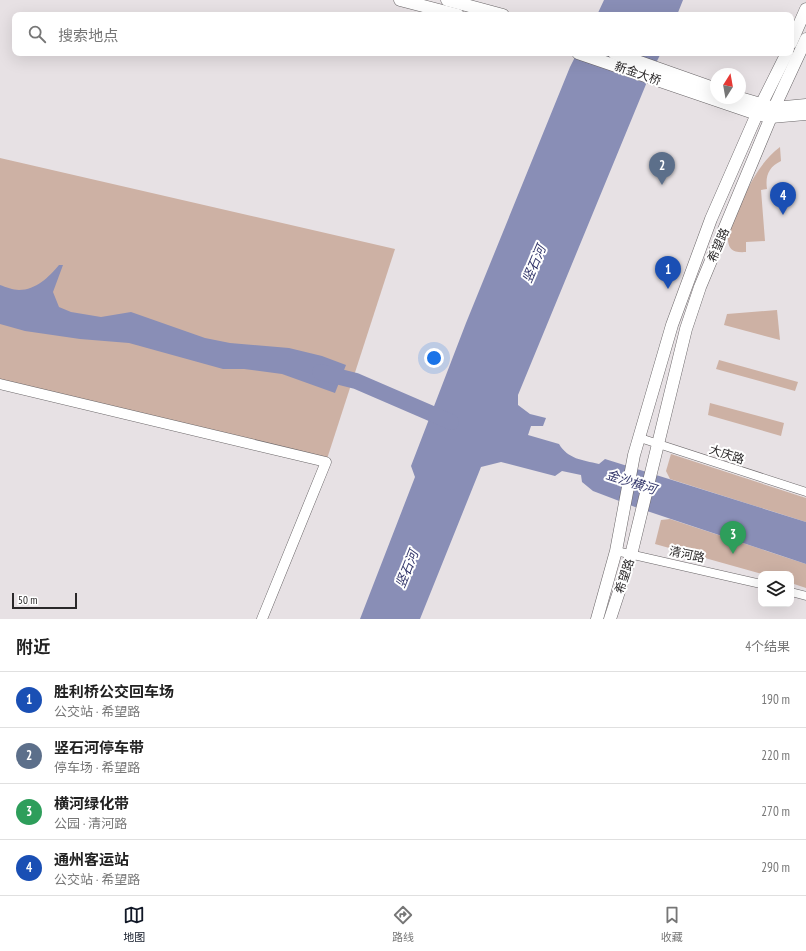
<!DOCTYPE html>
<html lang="zh">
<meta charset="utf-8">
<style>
:root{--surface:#fff;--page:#f2f2f2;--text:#222;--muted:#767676;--line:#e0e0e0;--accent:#111827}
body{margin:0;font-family:"PT Sans Narrow","Noto Sans SC",sans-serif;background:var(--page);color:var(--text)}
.controls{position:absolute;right:12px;bottom:12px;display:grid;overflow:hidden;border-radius:8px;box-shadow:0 4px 16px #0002}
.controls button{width:36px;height:36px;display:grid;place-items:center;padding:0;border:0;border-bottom:1px solid var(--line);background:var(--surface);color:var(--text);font:20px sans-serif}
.compass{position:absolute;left:710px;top:68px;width:36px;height:36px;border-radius:50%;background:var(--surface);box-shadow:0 4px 16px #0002;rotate:11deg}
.scale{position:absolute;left:12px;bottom:10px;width:65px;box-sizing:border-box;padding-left:4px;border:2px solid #2a2829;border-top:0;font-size:11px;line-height:14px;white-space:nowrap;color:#2a2829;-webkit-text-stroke:3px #fff;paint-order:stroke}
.you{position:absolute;left:434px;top:358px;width:14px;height:14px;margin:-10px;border:3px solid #fff;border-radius:50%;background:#1a73e8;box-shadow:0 0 0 6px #1a73e833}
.badge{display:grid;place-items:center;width:26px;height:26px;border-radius:50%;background:var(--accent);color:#fff;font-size:13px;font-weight:700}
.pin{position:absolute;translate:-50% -33px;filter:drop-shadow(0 1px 2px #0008)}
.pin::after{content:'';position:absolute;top:21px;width:14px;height:12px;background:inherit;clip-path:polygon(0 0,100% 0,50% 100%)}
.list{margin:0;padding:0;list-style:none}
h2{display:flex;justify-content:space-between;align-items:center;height:52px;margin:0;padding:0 16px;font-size:17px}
h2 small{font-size:13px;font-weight:400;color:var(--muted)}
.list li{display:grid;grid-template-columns:26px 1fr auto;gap:12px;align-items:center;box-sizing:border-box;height:56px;padding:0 16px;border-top:1px solid var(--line)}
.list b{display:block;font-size:15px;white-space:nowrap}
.list p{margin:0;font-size:13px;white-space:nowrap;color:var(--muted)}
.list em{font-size:13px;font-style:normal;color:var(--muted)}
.icon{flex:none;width:22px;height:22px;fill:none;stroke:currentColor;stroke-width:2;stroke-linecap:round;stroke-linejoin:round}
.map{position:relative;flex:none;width:806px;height:619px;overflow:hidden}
.search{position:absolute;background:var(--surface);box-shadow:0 4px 16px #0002;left:12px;right:12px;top:12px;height:44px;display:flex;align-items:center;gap:10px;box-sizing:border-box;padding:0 14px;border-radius:8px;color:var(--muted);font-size:15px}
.sheet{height:276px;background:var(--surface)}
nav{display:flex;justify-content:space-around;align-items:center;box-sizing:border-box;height:56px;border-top:1px solid var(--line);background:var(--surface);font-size:11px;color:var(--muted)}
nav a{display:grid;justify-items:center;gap:2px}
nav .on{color:var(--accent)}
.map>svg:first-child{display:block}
.green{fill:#cdb1a4}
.water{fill:#898eb6}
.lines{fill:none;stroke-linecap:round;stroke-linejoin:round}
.river{stroke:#898eb6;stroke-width:16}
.minor-casing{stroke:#6a6668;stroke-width:9}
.tertiary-casing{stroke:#6a6668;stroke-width:11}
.secondary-casing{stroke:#6a6668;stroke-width:13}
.minor{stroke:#fff;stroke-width:8}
.tertiary{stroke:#fff;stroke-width:10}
.secondary{stroke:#fff;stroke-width:12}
.labels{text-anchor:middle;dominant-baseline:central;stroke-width:4;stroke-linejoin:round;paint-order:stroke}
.street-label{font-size:12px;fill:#2a2829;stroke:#fff}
.water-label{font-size:13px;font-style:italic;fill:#32356a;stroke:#fff}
</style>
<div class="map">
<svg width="806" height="619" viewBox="0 0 806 619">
<rect width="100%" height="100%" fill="#e7e1e4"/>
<g class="green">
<path d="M 780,147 L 781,161 C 769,167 765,175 767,189 L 761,190 L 765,241 L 746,242 L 746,252 C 732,253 727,249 728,234 C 741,204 753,167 780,147 Z"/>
<polygon points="0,158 395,249 326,462 0,384"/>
<polygon points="777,310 780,340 724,325 727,314"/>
<polygon points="719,360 798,382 795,391 716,369"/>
<polygon points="710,403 784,423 781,436 708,415"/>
<polygon points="671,454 806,498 806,522 670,479 666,471"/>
<polygon points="670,519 806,564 806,588 791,583 791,574 762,574 655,544 661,520"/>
</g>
<g class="water">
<polygon points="604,0 683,0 677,15 597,15"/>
<path d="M 577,53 L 661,53 L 649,77 L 518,395 L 518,405 L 530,414 L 546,418 L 543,426 L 531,426 L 528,435 L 559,444 C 568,459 582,460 599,464 L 605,459 L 806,522 L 806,564 L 635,507 L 593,491 L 582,482 L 581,475 L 562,471 L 555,476 L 501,462 L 481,467 L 420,619 L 360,619 L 415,477 L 411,466 L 466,323 L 570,67 Z"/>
<path d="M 59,265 L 63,265 L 53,292 L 59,307 L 71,312 L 101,317 L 131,312 L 205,338 L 230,343 L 289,348 L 322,356 L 346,365 L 335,393 L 282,374 L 244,369 L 223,369 L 129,343 L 80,339 L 25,331 L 0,324 L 0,285 C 6,287 13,290 19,290 C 36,290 49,277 59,265 Z"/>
</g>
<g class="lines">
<polyline class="river" points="320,372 356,381 451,422"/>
<defs>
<g id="minor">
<polyline points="640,438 806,492"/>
<polyline points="616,551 761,584"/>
<polyline points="791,592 806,596"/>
</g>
<polyline id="tertiary" points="0,384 326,462 262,619"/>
<g id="secondary">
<polyline points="400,0 458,15"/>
<polyline points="447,0 503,15"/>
<polyline points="791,43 806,9"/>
<polyline points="578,53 757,114 771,117 806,114"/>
<polyline points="614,53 716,89"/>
<polyline points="740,98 774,108 806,105"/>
<polyline points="761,105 787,53"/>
<polyline points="774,108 806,39"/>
<polyline points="597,619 616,551 634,455 672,325 711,219 757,114"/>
<polyline points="610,619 631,555 686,329 700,287 771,117"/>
</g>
</defs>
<use href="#minor" class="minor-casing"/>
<use href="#tertiary" class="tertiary-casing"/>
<use href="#secondary" class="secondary-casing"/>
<use href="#minor" class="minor"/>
<use href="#tertiary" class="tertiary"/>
<use href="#secondary" class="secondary"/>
</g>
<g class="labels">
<g class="street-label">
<text transform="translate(638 73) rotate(19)">新金大桥</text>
<text transform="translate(718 245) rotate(-67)">希望路</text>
<text transform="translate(727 454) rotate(18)">大庆路</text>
<text transform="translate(687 554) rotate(12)">清河路</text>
<text transform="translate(624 576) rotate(-72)">希望路</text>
</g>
<g class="water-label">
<text transform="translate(534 264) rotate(-67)">竖石河</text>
<text transform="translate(631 482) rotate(18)">金沙横河</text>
<text transform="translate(407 569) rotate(-68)">竖石河</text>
</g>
</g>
</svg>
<div class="controls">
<button><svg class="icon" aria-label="layers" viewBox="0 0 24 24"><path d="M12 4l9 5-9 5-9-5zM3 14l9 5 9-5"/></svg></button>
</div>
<svg class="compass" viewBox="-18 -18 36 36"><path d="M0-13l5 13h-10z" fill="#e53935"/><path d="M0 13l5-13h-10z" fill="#767676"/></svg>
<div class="scale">50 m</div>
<div class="you"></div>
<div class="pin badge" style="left:668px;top:289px;background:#1a4fb4">1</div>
<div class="pin badge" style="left:662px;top:185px;background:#5c6f8a">2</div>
<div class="pin badge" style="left:733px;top:554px;background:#2e9e5b">3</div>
<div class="pin badge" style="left:783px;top:215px;background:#1a4fb4">4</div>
<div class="search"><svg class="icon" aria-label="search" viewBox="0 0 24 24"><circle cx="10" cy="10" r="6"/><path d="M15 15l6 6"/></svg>搜索地点</div>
</div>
<section class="sheet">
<h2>附近<small>4个结果</small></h2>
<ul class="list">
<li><span class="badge" style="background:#1a4fb4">1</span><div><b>胜利桥公交回车场</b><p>公交站 · 希望路</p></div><em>190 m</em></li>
<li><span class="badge" style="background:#5c6f8a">2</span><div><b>竖石河停车带</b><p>停车场 · 希望路</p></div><em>220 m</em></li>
<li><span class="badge" style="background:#2e9e5b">3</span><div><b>横河绿化带</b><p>公园 · 清河路</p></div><em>270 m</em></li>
<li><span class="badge" style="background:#1a4fb4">4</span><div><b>通州客运站</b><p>公交站 · 希望路</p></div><em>290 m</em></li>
</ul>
</section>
<nav>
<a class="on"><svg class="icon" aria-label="map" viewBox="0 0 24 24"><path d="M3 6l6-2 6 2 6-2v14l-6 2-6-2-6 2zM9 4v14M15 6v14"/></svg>地图</a>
<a><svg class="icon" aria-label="directions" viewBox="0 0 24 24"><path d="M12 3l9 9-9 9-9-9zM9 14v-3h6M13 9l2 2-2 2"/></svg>路线</a>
<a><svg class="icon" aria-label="saved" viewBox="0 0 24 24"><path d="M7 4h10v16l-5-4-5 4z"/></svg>收藏</a>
</nav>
